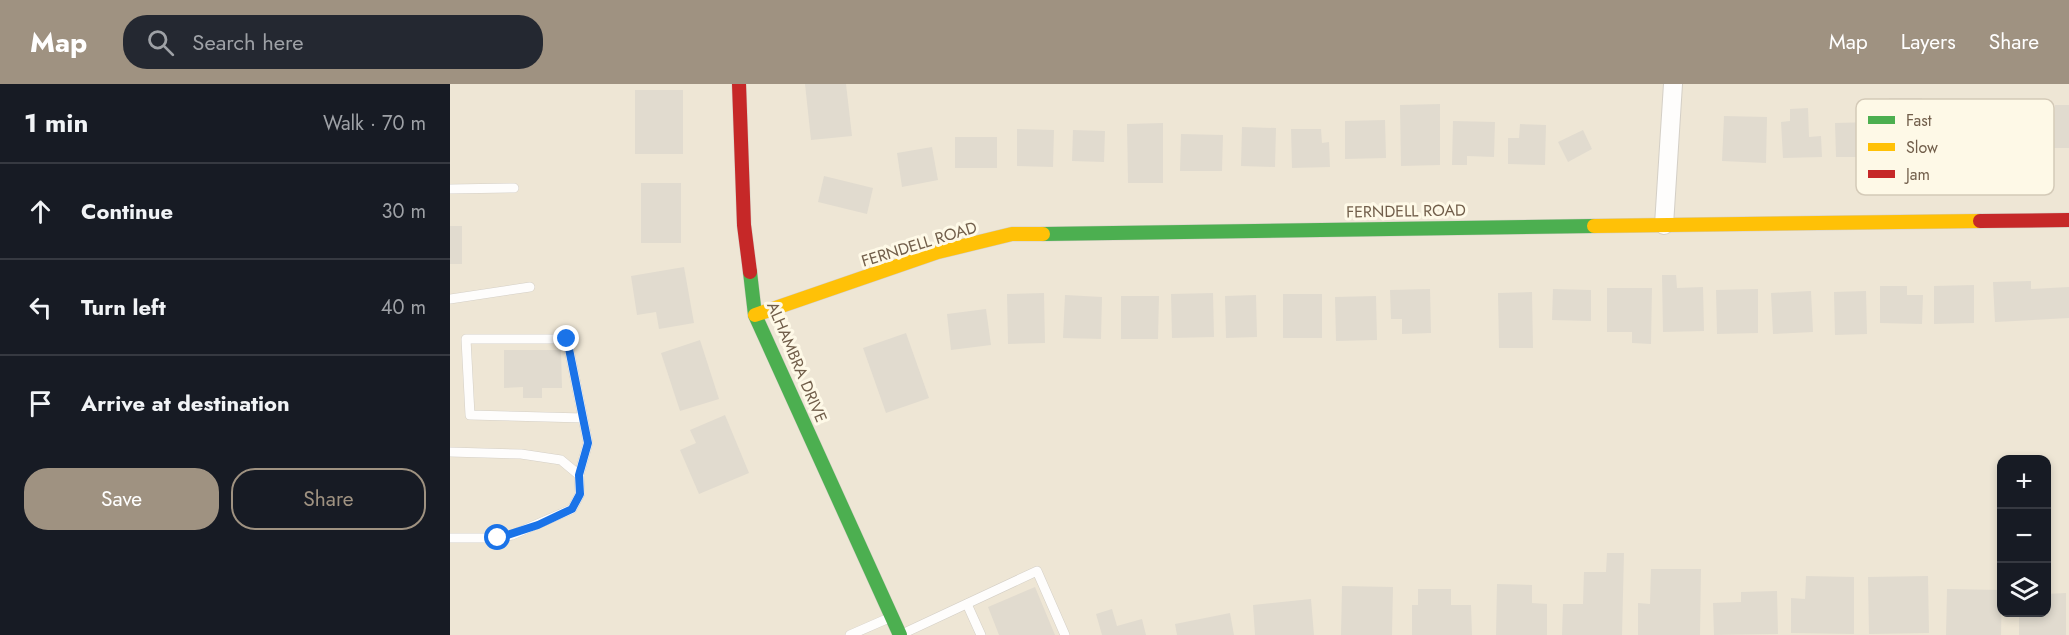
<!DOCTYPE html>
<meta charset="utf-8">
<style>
:root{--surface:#171b24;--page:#242831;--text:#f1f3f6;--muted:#9ea1a6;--line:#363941;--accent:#9f9281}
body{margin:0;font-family:Jost,sans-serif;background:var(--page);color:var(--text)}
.controls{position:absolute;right:18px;bottom:18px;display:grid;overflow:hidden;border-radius:12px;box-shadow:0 3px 9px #0003}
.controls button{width:54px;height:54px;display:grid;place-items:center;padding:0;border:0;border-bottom:2px solid var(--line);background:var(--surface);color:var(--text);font:30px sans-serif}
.stop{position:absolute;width:18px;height:18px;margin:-14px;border:4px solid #1a73e8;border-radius:50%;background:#fff}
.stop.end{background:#1a73e8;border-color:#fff;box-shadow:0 2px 6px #0008}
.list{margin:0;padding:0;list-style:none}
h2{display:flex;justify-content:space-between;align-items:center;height:78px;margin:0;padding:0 24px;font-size:26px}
h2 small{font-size:20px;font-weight:400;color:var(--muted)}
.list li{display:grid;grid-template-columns:39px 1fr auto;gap:18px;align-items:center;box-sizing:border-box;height:96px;padding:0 24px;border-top:2px solid var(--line)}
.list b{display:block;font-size:22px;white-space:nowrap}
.list em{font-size:20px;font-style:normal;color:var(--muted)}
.actions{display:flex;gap:12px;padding:18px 24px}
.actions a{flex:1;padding:14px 0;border:2px solid var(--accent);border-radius:24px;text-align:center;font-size:21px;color:var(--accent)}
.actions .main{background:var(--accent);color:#fff}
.icon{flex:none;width:33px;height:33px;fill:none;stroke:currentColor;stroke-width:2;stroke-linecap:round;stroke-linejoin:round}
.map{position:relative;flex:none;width:1619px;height:551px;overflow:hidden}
header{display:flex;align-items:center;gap:36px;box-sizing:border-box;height:84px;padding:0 30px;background:var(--accent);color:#fff}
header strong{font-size:28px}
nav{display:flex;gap:33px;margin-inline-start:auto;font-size:21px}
.search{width:420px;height:54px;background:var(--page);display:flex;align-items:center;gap:15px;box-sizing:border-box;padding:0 21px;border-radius:24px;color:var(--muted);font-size:22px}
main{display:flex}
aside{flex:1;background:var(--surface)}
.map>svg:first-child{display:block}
.residential{fill:#eee6d5;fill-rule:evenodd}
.building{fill:#e1dbcf}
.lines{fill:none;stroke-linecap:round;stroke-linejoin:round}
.lane-casing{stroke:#d4cfc6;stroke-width:10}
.street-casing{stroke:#d4cfc6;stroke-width:20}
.fast-casing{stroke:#d4cfc6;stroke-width:15}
.slow-casing{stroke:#d4cfc6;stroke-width:15}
.jam-casing{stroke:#d4cfc6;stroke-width:15}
.lane{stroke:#fefdfc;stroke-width:9}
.street{stroke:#fefdfc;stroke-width:18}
.fast{stroke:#4caf50;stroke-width:14}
.slow{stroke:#ffc107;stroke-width:14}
.jam{stroke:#c62828;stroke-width:14}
.route{stroke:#1a73e8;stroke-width:8}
.labels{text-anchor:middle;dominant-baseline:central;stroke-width:6;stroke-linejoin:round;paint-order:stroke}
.street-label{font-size:16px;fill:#715e4a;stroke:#fef9e7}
.key{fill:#fef9e7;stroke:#d4cab8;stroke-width:1.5}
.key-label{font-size:16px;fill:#715e4a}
</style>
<header>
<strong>Map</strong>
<div class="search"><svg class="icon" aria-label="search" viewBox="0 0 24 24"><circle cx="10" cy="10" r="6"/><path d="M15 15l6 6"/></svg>Search here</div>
<nav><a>Map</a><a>Layers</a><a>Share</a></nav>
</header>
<main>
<aside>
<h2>1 min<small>Walk · 70 m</small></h2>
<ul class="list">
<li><svg class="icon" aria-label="ahead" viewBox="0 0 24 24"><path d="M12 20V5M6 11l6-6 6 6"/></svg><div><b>Continue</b></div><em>30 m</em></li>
<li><svg class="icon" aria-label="left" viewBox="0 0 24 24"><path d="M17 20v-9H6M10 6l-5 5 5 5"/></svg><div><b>Turn left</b></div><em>40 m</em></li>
<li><svg class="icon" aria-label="arrive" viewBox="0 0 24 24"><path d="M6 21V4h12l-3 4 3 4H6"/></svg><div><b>Arrive at destination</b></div></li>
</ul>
<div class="actions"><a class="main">Save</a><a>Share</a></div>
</aside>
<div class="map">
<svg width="1619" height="551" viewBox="0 0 1619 551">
<rect width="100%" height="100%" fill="#f5f2e8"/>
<path class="residential" d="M 0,0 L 1619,0 L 1619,551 L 0,551 ZM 1552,376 L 1596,376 L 1596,528 L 1552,528 Z"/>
<g class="building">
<polygon points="355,0 396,0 402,52 361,56"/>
<rect x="185" y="6" width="48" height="64"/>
<polygon points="1439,14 1472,14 1473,52 1480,52 1481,74 1440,75"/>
<polygon points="990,20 990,81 951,82 950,21"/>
<polygon points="1605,21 1619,21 1619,64 1604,64"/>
<polygon points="1358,24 1359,53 1371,52 1372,73 1333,74 1331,38 1340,37 1340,25"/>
<polygon points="1274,32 1317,33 1316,79 1272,77"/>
<polygon points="935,36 936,74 895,75 895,37"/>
<polygon points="1003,37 1045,38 1044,73 1017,72 1017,81 1002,81"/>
<polygon points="1422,38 1422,73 1386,73 1385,39"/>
<polygon points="713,39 713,99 678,99 677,40"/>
<polygon points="1070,40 1096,41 1095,81 1058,80 1058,54 1069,54"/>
<polygon points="792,43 826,44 825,83 791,82"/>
<polygon points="567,45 604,46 603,83 567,82"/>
<polygon points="841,45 871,45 872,59 879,58 880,83 842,84"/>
<polygon points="623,46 655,47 654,78 622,77"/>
<polygon points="1133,46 1142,65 1118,78 1108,58"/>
<polygon points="731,50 773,51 772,87 730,87"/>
<rect x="505" y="53" width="42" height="31"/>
<polygon points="482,63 488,96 452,103 447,69"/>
<polygon points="374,92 423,104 417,130 368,118"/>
<rect x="191" y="99" width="40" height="60"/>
<rect x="0" y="142" width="12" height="38"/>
<polygon points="234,183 244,239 209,245 206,228 187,231 181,192"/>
<polygon points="1212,191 1226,191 1227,204 1253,203 1254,247 1213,248"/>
<polygon points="1581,197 1581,205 1619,203 1619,234 1545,238 1543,198"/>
<polygon points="1524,201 1524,239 1484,240 1484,202"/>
<polygon points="1430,202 1457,202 1457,211 1473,211 1472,240 1430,239"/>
<polygon points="1157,204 1202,204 1201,260 1182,259 1182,248 1157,248"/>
<polygon points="980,205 981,249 952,250 952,235 941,235 940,206"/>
<polygon points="1103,205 1141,206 1141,237 1102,236"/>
<polygon points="1308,205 1308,249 1267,250 1266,206"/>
<polygon points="1361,207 1363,248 1323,250 1321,209"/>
<polygon points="1416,207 1417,250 1385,251 1384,208"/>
<polygon points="1082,208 1083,264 1049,264 1048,209"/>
<polygon points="594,209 595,259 558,260 557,210"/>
<polygon points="763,209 764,253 722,254 721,210"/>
<rect x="833" y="210" width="39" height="44"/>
<polygon points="615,211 652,213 651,255 613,254"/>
<polygon points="806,211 807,253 776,254 775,212"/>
<polygon points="671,212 709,212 708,255 671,255"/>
<polygon points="926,212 927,256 886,257 885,213"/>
<polygon points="536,225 541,261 501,266 497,230"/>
<polygon points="456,249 479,314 436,329 413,264"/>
<polygon points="250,256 269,315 230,327 211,269"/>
<polygon points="54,266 111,266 112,304 92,304 92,314 73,314 73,303 54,304"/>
<polygon points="275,331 299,389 249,410 230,366 246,359 240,346"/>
<polygon points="1157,469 1174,469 1172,551 1112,551 1113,520 1133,520 1134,488 1156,488"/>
<polygon points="1201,485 1251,485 1250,551 1188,551 1188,519 1200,520"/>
<polygon points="1356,492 1404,493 1404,550 1341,549 1341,514 1355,515"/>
<polygon points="1478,492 1479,549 1419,550 1418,493"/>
<polygon points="1047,500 1082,501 1082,519 1097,520 1097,551 1046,551"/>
<polygon points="892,502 943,503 942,551 891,551"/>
<polygon points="585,503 605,551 549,551 538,523"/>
<polygon points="968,505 1001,505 1001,521 1021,521 1022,551 962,551 962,521 968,521"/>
<polygon points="1497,505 1552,506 1551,551 1496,551"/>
<polygon points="1327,507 1328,550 1264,551 1263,519 1291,518 1291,508"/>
<polygon points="1616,509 1616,551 1569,551 1569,528 1596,528 1596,510"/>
<polygon points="861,515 864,551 805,551 803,521"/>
<polygon points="662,525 667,542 692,535 696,551 652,551 646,530"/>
<polygon points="780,529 784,551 727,551 725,540"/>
</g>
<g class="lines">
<defs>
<g id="lane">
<polyline points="0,105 64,104"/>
<polyline points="0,215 80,203"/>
<polyline points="0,368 71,370 111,376 129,391 130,410 122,425 62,451 48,454 0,454"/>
<polyline points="129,391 138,359 117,255 16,255 20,331 133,334"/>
<polyline points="517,520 531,551"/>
<polyline points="452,550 587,487 615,551"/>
<polyline points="400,551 439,534"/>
</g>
<polyline id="street" points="1214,141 1223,0"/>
<g id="fast">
<polyline points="593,150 1144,142"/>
<polyline points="300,188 305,231 450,551"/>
</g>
<g id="slow">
<polyline points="1144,142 1530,137"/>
<polyline points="305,231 488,168 562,150 593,150"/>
</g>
<g id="jam">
<polyline points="289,0 294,141 300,188"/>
<polyline points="1530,137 1619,136"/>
</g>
</defs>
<use href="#lane" class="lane-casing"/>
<use href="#street" class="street-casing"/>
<use href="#fast" class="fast-casing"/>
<use href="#slow" class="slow-casing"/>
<use href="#jam" class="jam-casing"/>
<use href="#lane" class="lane"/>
<use href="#street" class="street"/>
<use href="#fast" class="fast"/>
<use href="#slow" class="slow"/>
<use href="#jam" class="jam"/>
</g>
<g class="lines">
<polyline class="route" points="48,454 88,441 122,425 130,410 129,391 138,359 117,255"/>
</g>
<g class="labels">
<g class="street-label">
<text transform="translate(956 127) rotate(-1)">FERNDELL ROAD</text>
<text transform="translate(469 160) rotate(-17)">FERNDELL ROAD</text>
<text transform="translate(347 278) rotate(67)">ALHAMBRA DRIVE</text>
</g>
</g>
<rect x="1406" y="15" width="198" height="96" rx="9" class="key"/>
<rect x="1418" y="32" width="27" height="8" fill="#4caf50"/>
<rect x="1418" y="59" width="27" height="8" fill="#ffc107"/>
<rect x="1418" y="86" width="27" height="8" fill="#c62828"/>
<g class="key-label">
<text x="1456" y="42">Fast</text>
<text x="1456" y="69">Slow</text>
<text x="1456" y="96">Jam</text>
</g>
</svg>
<div class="controls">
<button>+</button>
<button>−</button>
<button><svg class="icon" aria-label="layers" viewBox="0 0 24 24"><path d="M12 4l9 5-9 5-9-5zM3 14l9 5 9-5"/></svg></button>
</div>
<div class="stop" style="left:48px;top:454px"></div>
<div class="stop end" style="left:117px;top:255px"></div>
</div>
</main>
